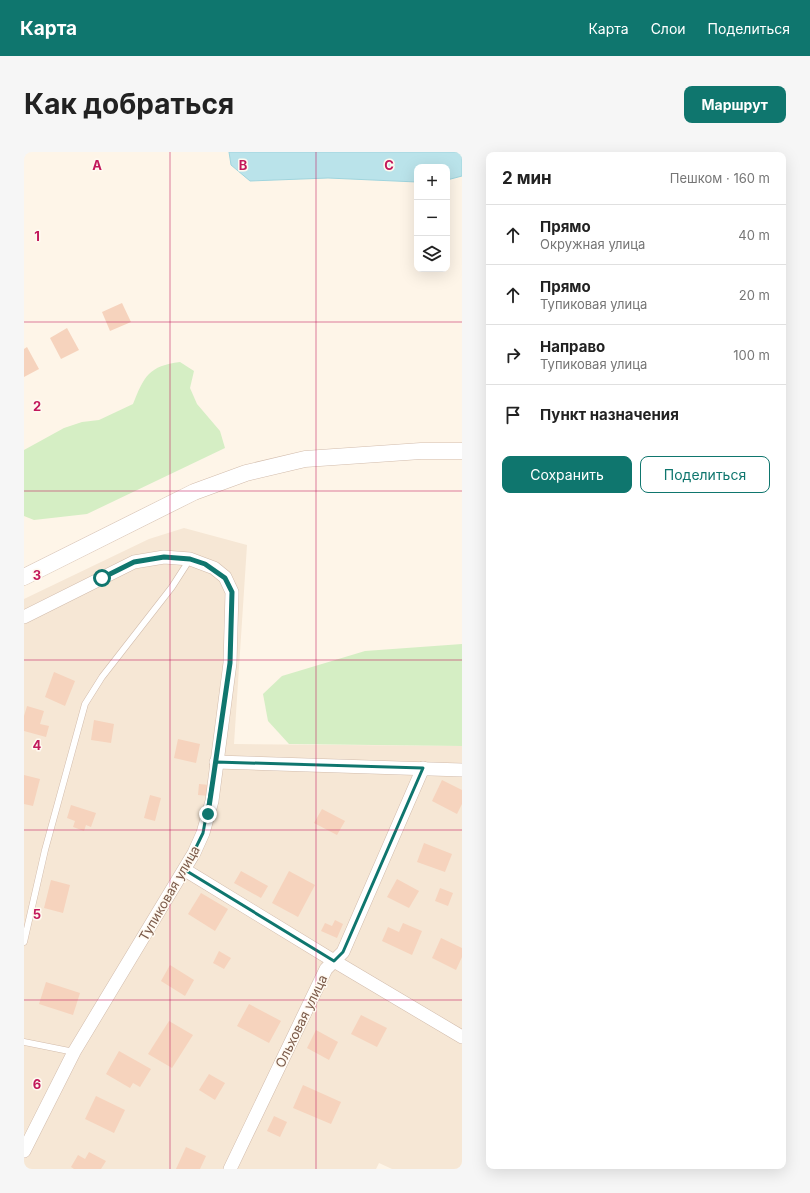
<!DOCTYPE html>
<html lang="ru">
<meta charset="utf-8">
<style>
:root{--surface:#fff;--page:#f6f6f6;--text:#222;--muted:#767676;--line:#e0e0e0;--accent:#0f766e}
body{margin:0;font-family:Inter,sans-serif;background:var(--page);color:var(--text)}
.controls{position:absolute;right:12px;top:12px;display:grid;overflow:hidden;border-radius:8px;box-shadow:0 4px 16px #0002}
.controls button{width:36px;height:36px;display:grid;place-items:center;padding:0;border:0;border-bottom:1px solid var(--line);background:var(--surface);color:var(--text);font:20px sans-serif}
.stop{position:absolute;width:12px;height:12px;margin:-9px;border:3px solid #0f766e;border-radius:50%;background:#fff}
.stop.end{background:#0f766e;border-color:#fff;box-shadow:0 1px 4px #0008}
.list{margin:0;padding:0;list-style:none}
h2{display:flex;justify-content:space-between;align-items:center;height:52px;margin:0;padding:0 16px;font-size:17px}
h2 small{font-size:13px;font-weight:400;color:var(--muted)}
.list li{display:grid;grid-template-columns:26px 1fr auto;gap:12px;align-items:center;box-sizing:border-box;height:60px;padding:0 16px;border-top:1px solid var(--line)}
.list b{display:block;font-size:15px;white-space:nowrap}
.list p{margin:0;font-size:13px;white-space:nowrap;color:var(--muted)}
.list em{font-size:13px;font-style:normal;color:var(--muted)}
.actions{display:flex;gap:8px;padding:12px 16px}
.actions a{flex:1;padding:9px 0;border:1px solid var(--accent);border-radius:8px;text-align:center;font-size:14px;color:var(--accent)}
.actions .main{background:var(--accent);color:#fff}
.icon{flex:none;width:22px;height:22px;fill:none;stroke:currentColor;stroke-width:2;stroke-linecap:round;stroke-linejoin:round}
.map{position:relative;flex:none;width:438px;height:1017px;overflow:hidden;border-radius:8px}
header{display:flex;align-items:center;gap:24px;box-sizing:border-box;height:56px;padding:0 20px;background:var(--accent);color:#fff}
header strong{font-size:19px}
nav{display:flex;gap:22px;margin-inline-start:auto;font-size:14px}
.intro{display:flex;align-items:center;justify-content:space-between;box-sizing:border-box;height:96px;padding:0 24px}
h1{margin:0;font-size:28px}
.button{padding:10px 18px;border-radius:8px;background:var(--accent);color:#fff;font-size:14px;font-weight:700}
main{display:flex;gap:24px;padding:0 24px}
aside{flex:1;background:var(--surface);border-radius:8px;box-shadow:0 4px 16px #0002}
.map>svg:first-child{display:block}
.residential{fill:#f6e7d5}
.green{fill:#d5eec4}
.water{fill:#bae3ea;stroke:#9fd4dd}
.building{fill:#f6d3bd}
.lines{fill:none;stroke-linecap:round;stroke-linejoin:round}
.service-casing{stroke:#d2bcac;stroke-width:7}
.minor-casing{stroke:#d2bcac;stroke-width:14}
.tertiary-casing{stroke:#d2bcac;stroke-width:17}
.service{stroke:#fff;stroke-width:6}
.minor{stroke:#fff;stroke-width:13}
.tertiary{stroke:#fff;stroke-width:16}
.route{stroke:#0f766e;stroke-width:5}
.marked{fill:none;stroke:#0f766e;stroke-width:3;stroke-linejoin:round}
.grid{fill:none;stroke:#c2185b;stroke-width:1;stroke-opacity:0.55}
.labels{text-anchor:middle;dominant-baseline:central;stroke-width:3;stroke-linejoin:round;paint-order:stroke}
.street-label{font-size:13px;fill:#7b5a49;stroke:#fff9f0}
.grid-label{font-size:13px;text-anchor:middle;font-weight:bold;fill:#c2185b;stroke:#fff9f0;stroke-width:3;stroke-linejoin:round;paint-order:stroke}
</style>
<header>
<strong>Карта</strong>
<nav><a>Карта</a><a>Слои</a><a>Поделиться</a></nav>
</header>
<div class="intro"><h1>Как добраться</h1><a class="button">Маршрут</a></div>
<main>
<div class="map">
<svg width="438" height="1017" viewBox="0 0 438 1017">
<rect width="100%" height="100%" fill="#fef5e8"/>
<polygon class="residential" points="160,376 223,393 210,592 438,594 438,1017 368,1017 355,1011 352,1017 0,1017 0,447 125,387"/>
<g class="green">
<path d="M 156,210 L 170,219 L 166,236 L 173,252 L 196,279 L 201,296 L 63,362 L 10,368 L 0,364 L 0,298 L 40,276 L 58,270 L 75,268 L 109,252 C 120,224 125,214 156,210 Z"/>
<polygon points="438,492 438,594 265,592 244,569 239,542 258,524 341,499"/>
</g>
<polygon class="water" points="205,0 438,0 438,24 423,28 423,15 393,15 393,30 304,26 226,29 207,13"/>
<g class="building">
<polygon points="98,151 107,170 86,179 78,160"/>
<polygon points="43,176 55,198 37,207 26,186"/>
<polygon points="3,195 15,217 0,225 0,197"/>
<polygon points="30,520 51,529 41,554 21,545"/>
<polygon points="3,554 20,559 16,572 25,574 22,585 0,579 0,564"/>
<polygon points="70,568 90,572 87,591 67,588"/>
<polygon points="154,587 176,592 172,611 150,606"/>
<polygon points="0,623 16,627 9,654 0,652"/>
<polygon points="418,628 438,638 438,652 433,662 408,649"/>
<polygon points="175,632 186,633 185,644 174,643"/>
<polygon points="126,643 137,646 131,669 120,666"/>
<polygon points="47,653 72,661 67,675 62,673 60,679 49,675 51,669 43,666"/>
<polygon points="298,657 321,669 313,683 290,671"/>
<polygon points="400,691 428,702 421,720 393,710"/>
<polygon points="217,719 244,734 237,746 210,731"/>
<polygon points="265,719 291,733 274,765 248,751"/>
<polygon points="373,727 395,739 385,756 363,745"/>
<polygon points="27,728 46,733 39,761 20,756"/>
<polygon points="416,736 429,741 424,754 411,749"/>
<polygon points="177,741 204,757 191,779 164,762"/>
<polygon points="311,768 319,772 313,786 297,779 301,771 308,774"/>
<polygon points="379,771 398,779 388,803 358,789 364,775 375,780"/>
<polygon points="417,786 438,796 438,805 432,818 408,806"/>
<polygon points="195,799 207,806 200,817 189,811"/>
<polygon points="146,813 170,828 161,844 137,829"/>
<polygon points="22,830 56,841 49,863 15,852"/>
<polygon points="225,852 257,869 245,891 213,874"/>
<polygon points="337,863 363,876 353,895 327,882"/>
<polygon points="145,869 169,883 148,916 124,902"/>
<polygon points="292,878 314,890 305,908 283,896"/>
<polygon points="95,899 127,917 116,935 109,931 106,936 82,922"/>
<polygon points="185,922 201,931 191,948 175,938"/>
<polygon points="279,933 317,950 307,972 269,956"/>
<polygon points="72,944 101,958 90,981 61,967"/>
<polygon points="250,964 263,970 256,985 243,979"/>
<polygon points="162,995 182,1004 176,1017 152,1017"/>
<polygon points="65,1000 82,1009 77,1017 50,1017 47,1015 54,1003 61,1007"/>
</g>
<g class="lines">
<defs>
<g id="service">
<polyline points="0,790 21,698 61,552 78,525 148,435 166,407"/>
<polyline points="0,890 50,900"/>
</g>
<g id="minor">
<polyline points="0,465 110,410 140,405 166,407 190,416 201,425 208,440 206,511 188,649 179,681 170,701 50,900 0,999"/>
<polyline points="192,610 438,618"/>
<polyline points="161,718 310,809 438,885"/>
<polyline points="206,1017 302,817 319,800 399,616"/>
</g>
<polyline id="tertiary" points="0,425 170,340 222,321 281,307 397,299 438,299"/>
</defs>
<use href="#service" class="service-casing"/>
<use href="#minor" class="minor-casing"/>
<use href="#tertiary" class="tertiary-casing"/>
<use href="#service" class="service"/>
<use href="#minor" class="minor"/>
<use href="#tertiary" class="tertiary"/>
</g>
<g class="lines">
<polyline class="route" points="78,426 110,410 140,405 166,407 181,412 201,426 208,440 206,511 184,662"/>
</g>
<path class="marked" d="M 192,610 L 399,616 L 319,800 L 310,809 L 161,718 L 179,681 Z"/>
<path class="grid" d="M 146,0 L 146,1017M 292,0 L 292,1017M 0,170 L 438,170M 0,339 L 438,339M 0,508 L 438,508M 0,678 L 438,678M 0,848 L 438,848"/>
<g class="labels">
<g class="street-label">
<text transform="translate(145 741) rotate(-60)">Тупиковая улица</text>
<text transform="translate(277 869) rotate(-64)">Ольховая улица</text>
</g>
</g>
<g class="grid-label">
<text x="73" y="18">A</text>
<text x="219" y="18">B</text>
<text x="365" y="18">C</text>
<text x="13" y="89">1</text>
<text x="13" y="259">2</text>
<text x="13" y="428">3</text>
<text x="13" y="598">4</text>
<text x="13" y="767">5</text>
<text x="13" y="937">6</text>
</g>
</svg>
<div class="controls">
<button>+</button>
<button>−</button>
<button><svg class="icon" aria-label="layers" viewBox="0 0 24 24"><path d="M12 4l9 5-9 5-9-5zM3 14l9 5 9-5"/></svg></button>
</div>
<div class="stop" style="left:78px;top:426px"></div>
<div class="stop end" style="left:184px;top:662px"></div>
</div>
<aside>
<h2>2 мин<small>Пешком · 160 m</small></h2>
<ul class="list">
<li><svg class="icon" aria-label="ahead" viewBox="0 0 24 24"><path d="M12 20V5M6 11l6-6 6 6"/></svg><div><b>Прямо</b><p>Окружная улица</p></div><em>40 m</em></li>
<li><svg class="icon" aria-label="ahead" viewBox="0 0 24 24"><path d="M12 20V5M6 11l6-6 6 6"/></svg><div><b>Прямо</b><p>Тупиковая улица</p></div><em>20 m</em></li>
<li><svg class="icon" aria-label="right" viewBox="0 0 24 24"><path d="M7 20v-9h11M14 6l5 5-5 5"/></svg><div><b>Направо</b><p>Тупиковая улица</p></div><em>100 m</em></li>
<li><svg class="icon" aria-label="arrive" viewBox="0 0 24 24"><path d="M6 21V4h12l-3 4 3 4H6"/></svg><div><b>Пункт назначения</b></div></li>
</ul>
<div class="actions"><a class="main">Сохранить</a><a>Поделиться</a></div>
</aside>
</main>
